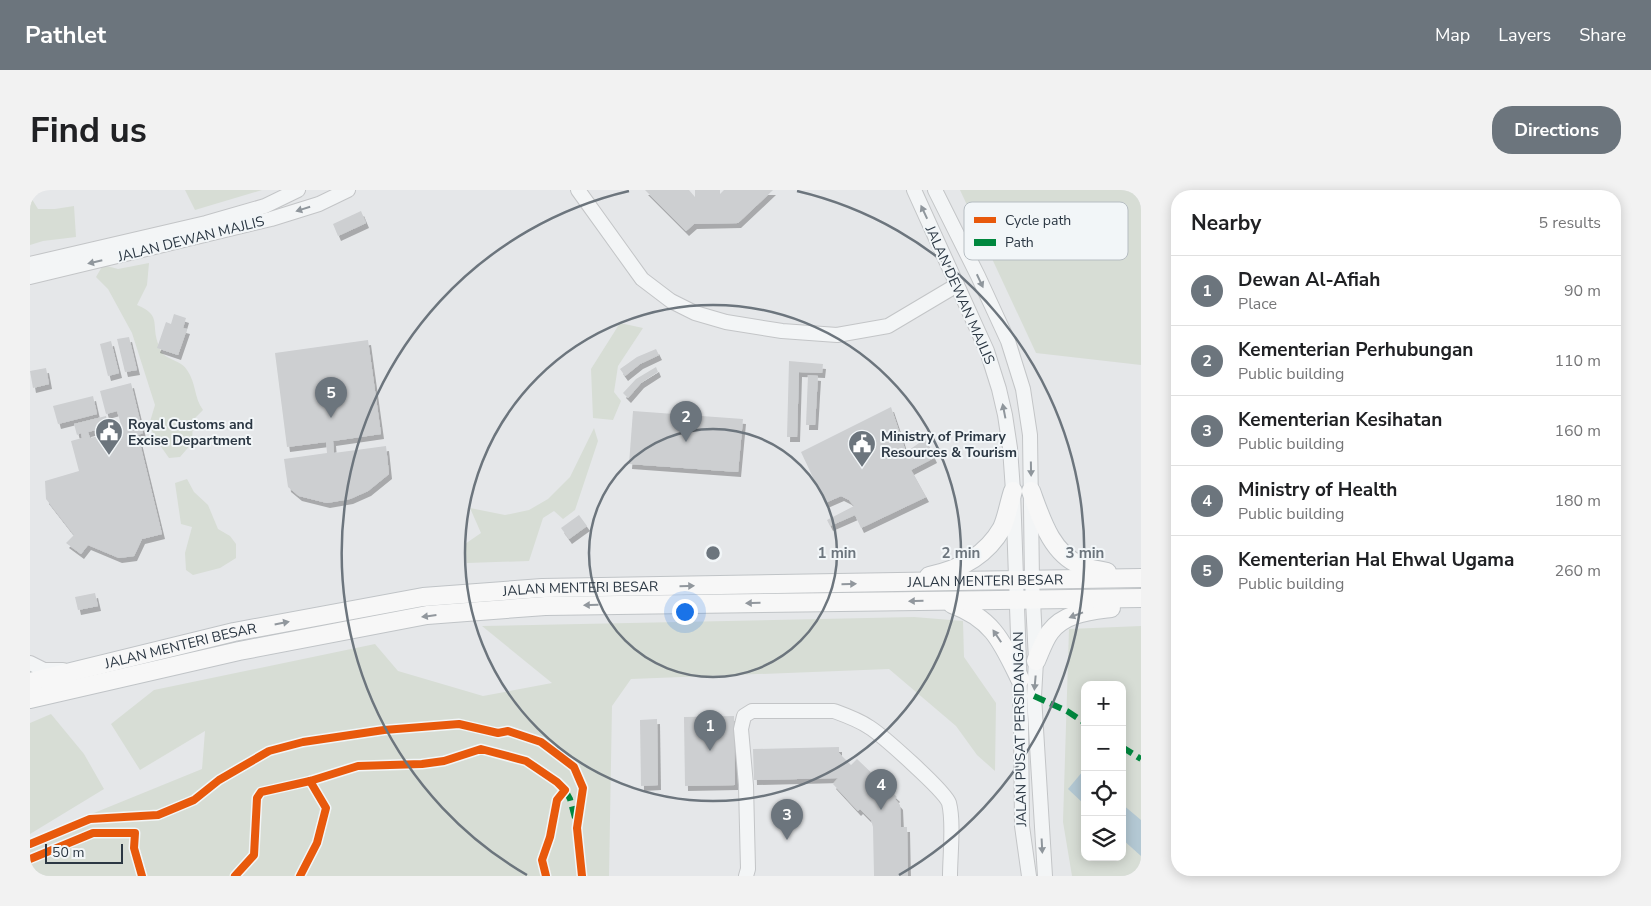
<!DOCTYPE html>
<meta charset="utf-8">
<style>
:root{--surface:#fff;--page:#f2f2f2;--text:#202124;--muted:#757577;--line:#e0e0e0;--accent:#6c757d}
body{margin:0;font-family:"Nunito Sans",sans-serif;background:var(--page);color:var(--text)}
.controls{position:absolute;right:15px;bottom:15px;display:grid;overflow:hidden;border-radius:10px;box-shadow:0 2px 12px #0003}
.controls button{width:45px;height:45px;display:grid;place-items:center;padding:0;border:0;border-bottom:1px solid var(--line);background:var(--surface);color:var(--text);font:25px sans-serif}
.scale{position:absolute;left:15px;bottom:12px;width:78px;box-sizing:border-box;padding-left:5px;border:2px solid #2b3743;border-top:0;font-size:14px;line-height:18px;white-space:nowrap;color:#2b3743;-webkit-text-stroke:4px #f2f6f8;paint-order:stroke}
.you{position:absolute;left:654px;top:421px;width:18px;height:18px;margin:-12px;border:4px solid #fff;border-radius:50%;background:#1a73e8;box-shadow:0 0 0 8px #1a73e833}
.badge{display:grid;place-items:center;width:32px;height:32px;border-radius:50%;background:var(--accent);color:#fff;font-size:16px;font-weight:700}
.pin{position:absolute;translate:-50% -41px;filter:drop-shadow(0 1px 2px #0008)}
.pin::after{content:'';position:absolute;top:26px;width:18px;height:15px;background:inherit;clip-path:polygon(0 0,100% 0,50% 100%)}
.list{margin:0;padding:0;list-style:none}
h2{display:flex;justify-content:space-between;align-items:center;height:65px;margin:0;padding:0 20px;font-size:21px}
h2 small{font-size:16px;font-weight:400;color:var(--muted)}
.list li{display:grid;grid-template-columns:32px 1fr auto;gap:15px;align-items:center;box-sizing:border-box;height:70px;padding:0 20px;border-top:1px solid var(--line)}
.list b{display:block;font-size:19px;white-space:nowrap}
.list p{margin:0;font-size:16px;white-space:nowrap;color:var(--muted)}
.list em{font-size:16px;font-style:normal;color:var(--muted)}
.icon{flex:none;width:28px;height:28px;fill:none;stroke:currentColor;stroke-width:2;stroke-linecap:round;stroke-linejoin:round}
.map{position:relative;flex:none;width:1111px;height:686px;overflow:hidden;border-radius:20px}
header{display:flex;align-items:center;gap:30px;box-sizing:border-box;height:70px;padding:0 25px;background:var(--accent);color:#fff}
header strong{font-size:24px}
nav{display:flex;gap:28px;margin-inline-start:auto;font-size:18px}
.intro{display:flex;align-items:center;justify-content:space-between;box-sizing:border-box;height:120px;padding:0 30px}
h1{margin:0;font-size:35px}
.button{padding:12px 22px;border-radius:20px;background:var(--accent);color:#fff;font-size:18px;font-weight:700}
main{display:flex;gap:30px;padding:0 30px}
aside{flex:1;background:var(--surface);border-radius:20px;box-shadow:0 2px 12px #0003}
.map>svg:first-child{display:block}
.green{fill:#d7ddd5;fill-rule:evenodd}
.water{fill:#b3c8d3}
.building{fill:#cdcfd1;filter:url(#shadow)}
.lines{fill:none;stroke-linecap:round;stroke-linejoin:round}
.minor-casing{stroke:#c3c5c7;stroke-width:16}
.major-casing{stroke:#c0c4c7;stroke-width:20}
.minor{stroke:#f3f5f6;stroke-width:14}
.major{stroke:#f7f7f7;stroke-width:18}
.quiet{stroke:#00873e;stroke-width:6;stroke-dasharray:12 6;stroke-linecap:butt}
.cycleway-casing{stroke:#f2f6f8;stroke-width:11}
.cycleway{stroke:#e8590c;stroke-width:8}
.oneway{fill:#8f969c}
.oneway2{fill:#91979d}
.ring{fill:none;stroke:#6c757d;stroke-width:2.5}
.labels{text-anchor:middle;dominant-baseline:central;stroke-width:4;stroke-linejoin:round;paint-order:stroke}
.street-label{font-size:14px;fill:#2b3743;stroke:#f2f6f8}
.poi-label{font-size:14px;font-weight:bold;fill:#2b3743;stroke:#f2f6f8;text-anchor:start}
.key{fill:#f2f6f8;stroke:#b6bdc2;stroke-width:1}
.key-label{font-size:14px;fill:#2b3743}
.centre{fill:#6c757d;stroke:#f2f6f8;stroke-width:2.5}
.ring-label{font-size:15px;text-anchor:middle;font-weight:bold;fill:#6c757d;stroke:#f2f6f8;stroke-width:4;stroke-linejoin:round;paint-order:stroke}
</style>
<header>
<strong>Pathlet</strong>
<nav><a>Map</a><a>Layers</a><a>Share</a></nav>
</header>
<div class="intro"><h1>Find us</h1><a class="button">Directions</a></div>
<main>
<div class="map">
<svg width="1111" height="686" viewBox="0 0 1111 686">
<defs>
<filter id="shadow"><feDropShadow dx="3" dy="5" stdDeviation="0" flood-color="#0004"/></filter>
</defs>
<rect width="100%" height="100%" fill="#e5e7e9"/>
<g class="green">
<polygon points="155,0 232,0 165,20"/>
<polygon points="930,0 1111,0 1111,175 1006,163"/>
<polygon points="0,6 8,19 25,19 44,16 46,47 13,51 0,55"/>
<path d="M 119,73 L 117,95 L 107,115 C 133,126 120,134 129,156 C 129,156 131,162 132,163 C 138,170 152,171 157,180 C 166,192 164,208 173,220 L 163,230 L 162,253 L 150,267 L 139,268 L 127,251 L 119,235 L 125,215 L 102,143 L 78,99 L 66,87 L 73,75 L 88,79 Z"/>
<polygon points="590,133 613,138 588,176 584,202 591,211 583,230 563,228 561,179"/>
<polygon points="564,238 568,251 545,320 533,329 524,321 513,328 499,371 437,373 435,354 451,343 440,318 475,325 499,320 518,309 540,287"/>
<polygon points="157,289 164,302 178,315 188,339 200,346 206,354 206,368 190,378 163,385 156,380 155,363 162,337 151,334 145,293"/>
<polygon points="884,427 933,431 934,467 966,513 965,581 947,565 926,536 859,479 601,489 582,516 579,686 0,686 0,649 172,579 175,541 110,580 81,534 124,500 345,454 368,481 453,506 522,493 452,436"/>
<path d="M 1111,436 L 1111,686 L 1042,686 L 1033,632 L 1039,439 ZM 1055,495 L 1092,495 L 1092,667 L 1055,667 Z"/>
<polygon points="21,524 54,564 74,599 0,644 0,533"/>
</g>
<g class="water">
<polygon points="1053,581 1055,582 1055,615 1038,599"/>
<polygon points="1092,614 1111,630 1111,666 1092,649"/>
</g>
<g class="building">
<polygon points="615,0 659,0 665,7 665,0 690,0 690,4 694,0 743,0 708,33 664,34 656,41"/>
<polygon points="331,21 336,33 308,46 303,34"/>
<polygon points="144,124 156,128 153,138 157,139 148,165 127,158 136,132 141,134"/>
<polygon points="99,147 107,180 95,182 87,149"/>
<polygon points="338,150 351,244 303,251 304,263 356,256 359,284 338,301 320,309 297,313 269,306 258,297 254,269 297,263 296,252 257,257 245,163"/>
<polygon points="81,151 89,183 78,186 70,154"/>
<polygon points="626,159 629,165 610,174 595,186 590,179 607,167"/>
<polygon points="759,171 793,174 792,183 769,182 767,247 757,247"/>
<polygon points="626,177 628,182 611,193 598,208 593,203 606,189"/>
<polygon points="16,178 19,194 3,198 0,181"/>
<polygon points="778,185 788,186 785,235 776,235"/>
<polygon points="101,193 113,243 108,245 132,344 112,349 104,366 89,368 58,355 51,364 36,353 44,345 16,309 15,291 49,281 41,251 52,248 51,243 47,245 44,234 76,226 78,237 58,242 60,248 93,241 87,221 76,224 70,201"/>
<polygon points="63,206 67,224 28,234 23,216"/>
<polygon points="861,217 876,262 895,249 904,268 881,280 896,307 831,338 825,325 800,336 797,330 824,316 819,310 811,306 795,313 771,262"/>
<polygon points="603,221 713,229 708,282 599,274"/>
<polygon points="549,325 557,336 539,349 531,338"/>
<polygon points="65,403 68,416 48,420 45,407"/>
<polygon points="704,526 705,595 655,596 654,527"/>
<polygon points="627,529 628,595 611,596 610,530"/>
<polygon points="809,557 809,563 821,575 827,569 867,607 865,609 870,615 871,637 877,637 878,686 844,686 843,637 841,630 830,619 828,621 803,594 808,588 724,590 723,559"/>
</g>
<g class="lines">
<defs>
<g id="minor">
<polyline points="548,0 612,89 641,111 665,123 696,132 752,141 807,145 858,136 927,95"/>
<polyline points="884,0 957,161 969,199 975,225 980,258 983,301 991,532 992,636 999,686"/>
<polyline points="905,0 948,86 978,151 993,199 1000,245 1002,390 1006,471 1004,506 1015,686"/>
<polyline points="0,74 176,33 235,16 268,0"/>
<polyline points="0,87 241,29 289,14 318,0"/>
<polyline points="0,473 14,480 33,480"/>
<path d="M 716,686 L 718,679 L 716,595 L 711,539 L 714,526 L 722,521 L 804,521 C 815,525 829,530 839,537 C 852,545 915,601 919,613 C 924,632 920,666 920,686"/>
</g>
<g id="major">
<path d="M 1001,301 C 1011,328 1021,363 1050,375 C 1058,379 1069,380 1077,382"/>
<path d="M 899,386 C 929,380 956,366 972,338 C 977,327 979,313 983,301"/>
<path d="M 922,414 C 963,429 972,452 990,489"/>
<path d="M 1006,471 C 1010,462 1014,450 1020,442 C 1034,423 1059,421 1081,418"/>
<path id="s1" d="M 0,492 L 204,442 L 393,407 L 512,398 L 1111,388"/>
<polyline points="0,509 209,461 397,425 515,416 1111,408"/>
</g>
</defs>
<use href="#minor" class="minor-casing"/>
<use href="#major" class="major-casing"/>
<use href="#minor" class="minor"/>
<use href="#major" class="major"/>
<g class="quiet">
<polyline points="1004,506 1037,521 1055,533"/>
<polyline points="1092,557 1111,569"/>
<polyline points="535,600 540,609 545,628"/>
</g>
<defs>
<g id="cycleway">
<polyline points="0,654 60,629 128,625 164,610 189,590 239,561 273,552 354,540 429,534 468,543 478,541 511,552 544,577 553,598 547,638 552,686"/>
<polyline points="0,669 63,643 105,643 104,658 112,686"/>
<polyline points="205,686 224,665 227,608 231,602 280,591 328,576 392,574 414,571 451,559 496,571 527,592 535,600 527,610 520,647 512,670 516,686"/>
<polyline points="270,686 287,653 296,618 280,591"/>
</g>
</defs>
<use href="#cycleway" class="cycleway-casing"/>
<use href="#cycleway" class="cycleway"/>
</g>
<defs><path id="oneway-solid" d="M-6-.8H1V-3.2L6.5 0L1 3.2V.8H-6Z" transform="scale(1.25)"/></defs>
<g class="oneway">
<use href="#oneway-solid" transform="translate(273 19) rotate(162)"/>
<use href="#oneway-solid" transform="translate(894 22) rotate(-115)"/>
<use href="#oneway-solid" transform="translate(65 72) rotate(167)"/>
<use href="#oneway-solid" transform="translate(950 91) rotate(65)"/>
<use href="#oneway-solid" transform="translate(974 221) rotate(-101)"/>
<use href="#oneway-solid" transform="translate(1001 279) rotate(89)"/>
<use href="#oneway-solid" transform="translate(1005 493) rotate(95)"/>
<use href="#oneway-solid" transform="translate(1012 656) rotate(87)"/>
</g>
<g class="oneway2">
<use href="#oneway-solid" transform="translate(819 394) rotate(-1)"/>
<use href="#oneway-solid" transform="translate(657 396) rotate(-1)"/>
<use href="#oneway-solid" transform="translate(886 411) rotate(179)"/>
<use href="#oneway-solid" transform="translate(723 413) rotate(179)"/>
<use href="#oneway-solid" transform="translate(561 415) rotate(179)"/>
<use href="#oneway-solid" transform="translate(1046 425) rotate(159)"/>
<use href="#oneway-solid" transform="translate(399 426) rotate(173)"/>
<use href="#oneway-solid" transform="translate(252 433) rotate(-11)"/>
<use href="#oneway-solid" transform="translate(967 446) rotate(-124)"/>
</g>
<g class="ring">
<circle cx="683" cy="363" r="124"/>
<circle cx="683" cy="363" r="248"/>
<path d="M497 685A372 372 0 0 1 599 1M767 1A372 372 0 0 1 869 685"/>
</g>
<defs>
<symbol id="civic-pin" viewBox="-11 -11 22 30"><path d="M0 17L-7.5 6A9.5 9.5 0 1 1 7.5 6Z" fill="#6c757d" stroke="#f2f6f8"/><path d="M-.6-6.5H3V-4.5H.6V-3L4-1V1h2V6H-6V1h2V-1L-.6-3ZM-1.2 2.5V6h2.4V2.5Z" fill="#fff"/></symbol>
</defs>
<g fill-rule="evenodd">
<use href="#civic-pin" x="63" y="226" width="32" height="43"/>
<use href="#civic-pin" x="816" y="238" width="32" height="43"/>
</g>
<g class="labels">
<g class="street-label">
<text transform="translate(161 49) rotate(-14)">JALAN DEWAN MAJLIS</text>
<text transform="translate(930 105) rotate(66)">JALAN DEWAN MAJLIS</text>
<text stroke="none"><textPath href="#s1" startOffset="965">JALAN MENTERI BESAR</textPath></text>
<text stroke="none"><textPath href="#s1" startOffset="560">JALAN MENTERI BESAR</textPath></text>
<text stroke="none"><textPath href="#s1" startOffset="155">JALAN MENTERI BESAR</textPath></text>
<text transform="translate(990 539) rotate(-91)">JALAN PUSAT PERSIDANGAN</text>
</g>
<g class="poi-label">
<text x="98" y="234">Royal Customs and<tspan x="98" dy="16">Excise Department</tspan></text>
<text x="851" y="246">Ministry of Primary<tspan x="851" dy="16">Resources &amp; Tourism</tspan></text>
</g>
</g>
<rect x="934" y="12" width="164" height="58" rx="8" class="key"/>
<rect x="944" y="27" width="22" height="6" fill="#e8590c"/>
<rect x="944" y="49" width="22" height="7" fill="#00873e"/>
<g class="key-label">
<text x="975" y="35">Cycle path</text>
<text x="975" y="57">Path</text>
</g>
<circle cx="683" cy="363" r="8" class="centre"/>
<g class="ring-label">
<text x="807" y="368">1 min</text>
<text x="931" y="368">2 min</text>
<text x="1055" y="368">3 min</text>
</g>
</svg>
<div class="controls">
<button>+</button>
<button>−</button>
<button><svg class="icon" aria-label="locate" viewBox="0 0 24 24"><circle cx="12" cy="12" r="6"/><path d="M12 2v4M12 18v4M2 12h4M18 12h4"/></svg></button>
<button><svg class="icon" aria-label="layers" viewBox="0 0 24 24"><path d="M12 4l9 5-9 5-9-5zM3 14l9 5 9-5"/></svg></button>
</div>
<div class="scale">50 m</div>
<div class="you"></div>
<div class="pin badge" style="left:680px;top:561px">1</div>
<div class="pin badge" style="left:656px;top:252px">2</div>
<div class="pin badge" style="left:757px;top:650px">3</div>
<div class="pin badge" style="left:851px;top:620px">4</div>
<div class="pin badge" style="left:301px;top:228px">5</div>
</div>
<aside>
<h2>Nearby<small>5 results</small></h2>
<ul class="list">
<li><span class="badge">1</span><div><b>Dewan Al-Afiah</b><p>Place</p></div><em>90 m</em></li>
<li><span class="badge">2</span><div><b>Kementerian Perhubungan</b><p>Public building</p></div><em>110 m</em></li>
<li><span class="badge">3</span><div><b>Kementerian Kesihatan</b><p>Public building</p></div><em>160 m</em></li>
<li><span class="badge">4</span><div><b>Ministry of Health</b><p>Public building</p></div><em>180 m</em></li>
<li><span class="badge">5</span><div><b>Kementerian Hal Ehwal Ugama</b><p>Public building</p></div><em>260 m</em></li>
</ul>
</aside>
</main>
